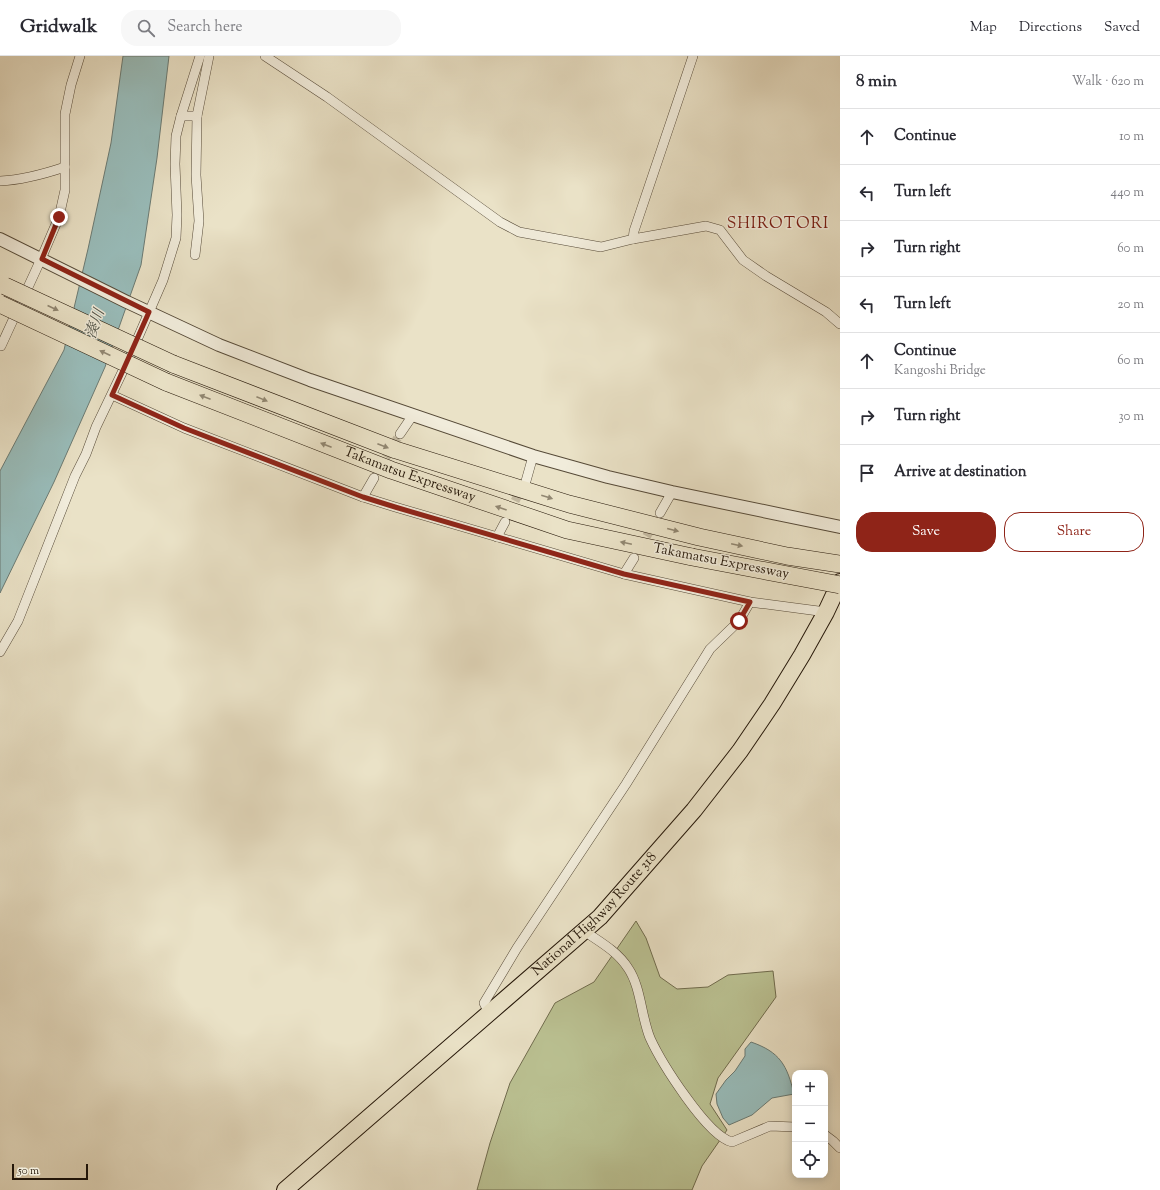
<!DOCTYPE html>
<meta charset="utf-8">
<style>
:root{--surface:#fff;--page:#f7f7f7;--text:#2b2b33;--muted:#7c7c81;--line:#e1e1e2;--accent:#8f2418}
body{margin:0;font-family:"Sorts Mill Goudy","Noto Serif JP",serif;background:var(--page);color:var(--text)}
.controls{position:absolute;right:12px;bottom:12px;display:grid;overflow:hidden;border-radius:8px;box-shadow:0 2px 10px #0003}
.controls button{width:36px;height:36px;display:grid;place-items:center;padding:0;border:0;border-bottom:1px solid var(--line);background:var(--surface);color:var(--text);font:20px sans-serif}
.scale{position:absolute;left:12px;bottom:10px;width:76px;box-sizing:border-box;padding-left:4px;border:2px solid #251709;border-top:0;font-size:11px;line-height:14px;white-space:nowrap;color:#251709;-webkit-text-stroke:3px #f1ecdb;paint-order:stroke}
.stop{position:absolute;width:12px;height:12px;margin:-9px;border:3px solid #8f2418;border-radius:50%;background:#fff}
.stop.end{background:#8f2418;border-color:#fff;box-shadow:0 1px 4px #0008}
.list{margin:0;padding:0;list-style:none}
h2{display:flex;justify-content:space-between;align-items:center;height:52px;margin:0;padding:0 16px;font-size:17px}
h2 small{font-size:13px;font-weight:400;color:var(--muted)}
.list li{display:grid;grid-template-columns:26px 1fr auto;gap:12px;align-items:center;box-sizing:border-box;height:56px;padding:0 16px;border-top:1px solid var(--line)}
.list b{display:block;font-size:15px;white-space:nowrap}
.list p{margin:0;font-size:13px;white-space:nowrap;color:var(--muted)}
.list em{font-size:13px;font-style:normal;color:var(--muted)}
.actions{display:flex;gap:8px;padding:12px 16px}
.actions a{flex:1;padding:9px 0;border:1px solid var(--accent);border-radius:16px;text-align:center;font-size:14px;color:var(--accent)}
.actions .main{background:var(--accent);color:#fff}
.icon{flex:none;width:22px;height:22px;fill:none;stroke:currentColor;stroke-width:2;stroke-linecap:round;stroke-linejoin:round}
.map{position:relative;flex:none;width:840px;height:1134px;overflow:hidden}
header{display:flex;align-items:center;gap:24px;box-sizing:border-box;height:56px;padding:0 20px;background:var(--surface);border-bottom:1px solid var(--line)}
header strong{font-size:19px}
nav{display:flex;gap:22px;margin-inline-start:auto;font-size:14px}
.search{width:280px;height:36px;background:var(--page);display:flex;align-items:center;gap:10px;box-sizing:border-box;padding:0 14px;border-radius:16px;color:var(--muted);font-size:15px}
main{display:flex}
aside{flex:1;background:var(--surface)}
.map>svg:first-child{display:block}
.green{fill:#bbc293;stroke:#706c4e}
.water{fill:#99bdbb;stroke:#6b7b74}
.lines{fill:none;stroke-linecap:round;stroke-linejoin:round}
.minor-tunnel{stroke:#c3b9a1;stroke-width:9;stroke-dasharray:9 4.5;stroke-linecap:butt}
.minor-casing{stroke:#564a38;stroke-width:10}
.tertiary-casing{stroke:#564a38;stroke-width:14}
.trunk-casing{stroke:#251709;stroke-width:18}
.motorway-casing{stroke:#251709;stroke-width:18}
.minor{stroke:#f1ecdb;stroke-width:9}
.tertiary{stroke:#f1ecdb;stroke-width:12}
.trunk{stroke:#eae2c7;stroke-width:16}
.motorway{stroke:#eae2c7;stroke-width:17}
.motorway-bridge-casing{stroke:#251709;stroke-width:18;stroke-linecap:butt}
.motorway-bridge{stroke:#eae2c7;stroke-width:17}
.oneway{fill:#918772}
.route{stroke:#8f2418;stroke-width:5}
.labels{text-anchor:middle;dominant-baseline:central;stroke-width:3;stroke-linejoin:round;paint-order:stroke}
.street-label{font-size:14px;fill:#251709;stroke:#f1ecdb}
.water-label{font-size:15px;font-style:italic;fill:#4e5147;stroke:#f1ecdb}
.quarter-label{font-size:16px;letter-spacing:1px;fill:#7a1f14;stroke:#f1ecdb}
</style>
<header>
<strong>Gridwalk</strong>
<div class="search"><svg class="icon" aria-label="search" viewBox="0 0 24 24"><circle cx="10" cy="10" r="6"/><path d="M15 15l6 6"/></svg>Search here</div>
<nav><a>Map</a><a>Directions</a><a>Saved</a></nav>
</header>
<main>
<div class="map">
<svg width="840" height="1134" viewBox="0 0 840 1134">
<rect width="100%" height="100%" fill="#eae2c7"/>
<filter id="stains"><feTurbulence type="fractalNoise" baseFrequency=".005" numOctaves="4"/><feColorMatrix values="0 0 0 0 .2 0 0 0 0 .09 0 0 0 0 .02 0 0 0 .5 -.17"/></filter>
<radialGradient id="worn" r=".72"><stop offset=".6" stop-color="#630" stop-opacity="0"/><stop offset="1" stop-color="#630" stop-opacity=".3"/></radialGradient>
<polygon class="green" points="636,865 646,882 660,921 677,933 708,931 728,919 773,915 776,941 718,1022 710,1048 727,1074 702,1110 692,1134 477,1134 490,1087 510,1027 555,947 594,926"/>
<g class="water">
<polygon points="123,0 169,0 157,102 141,209 105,311 54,426 0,537 0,415 64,294 88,193 111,87"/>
<path d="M 751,986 C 780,996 787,1009 794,1038 L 772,1042 L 752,1059 L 729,1069 L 723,1062 L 717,1048 L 716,1038 L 726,1024 L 735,1015 L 745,1000 L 745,993 Z"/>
</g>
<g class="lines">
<g class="minor-tunnel">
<polyline points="379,413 400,378"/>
<polyline points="509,457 522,431"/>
<polyline points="640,492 654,467"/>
</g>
<defs>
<g id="minor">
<polyline points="265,0 327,41 500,166 519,176 601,191 633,183 706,170 720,174 743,204 766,220 826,256 840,268"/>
<polyline points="181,60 197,60 196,119 199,165 195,199"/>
<polyline points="197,60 209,0"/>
<path d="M 0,125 C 22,124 44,118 65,111"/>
<polyline points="633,183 634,175 693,0"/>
<polyline points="0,290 1,290 41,203 59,161 65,134 65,58 71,29 80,0"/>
<polyline points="112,339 184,372 363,441 395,451 624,518 750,546 826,556"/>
<polyline points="400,378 413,359"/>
<polyline points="526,425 533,400"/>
<polyline points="363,441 374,422"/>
<polyline points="660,457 672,436"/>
<polyline points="497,481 505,466"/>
<polyline points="624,518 634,502"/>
<polyline points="0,596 18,565 75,420 86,398 96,371 130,300 163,224 176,182 177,159 175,108 176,80 181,60 200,0"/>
<path d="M 584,875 C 600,886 617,895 628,912 C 641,931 641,960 650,982 C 661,1006 707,1080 732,1086 L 770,1070 L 795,1071"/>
<polyline points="489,957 484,947 517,892 626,728 710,593 739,565 750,546"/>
<polyline points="825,1079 833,1085 840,1092"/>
</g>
<polyline id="tertiary" points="0,183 127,246 219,289 310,324 533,400 608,421 672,436 840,471"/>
<g id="trunk">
<path id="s1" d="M 285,1134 L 600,861 L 694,754 L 740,695 L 772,648 L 802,599 L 826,556 L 840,526"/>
</g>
<g id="motorway">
<polyline points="173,308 396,394 569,448 699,481 787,500 840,508"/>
<path id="s2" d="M 166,326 L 391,414 L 567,474 L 692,501"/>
</g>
</defs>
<use href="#minor" class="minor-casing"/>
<use href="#tertiary" class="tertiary-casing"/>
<use href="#trunk" class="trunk-casing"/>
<use href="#motorway" class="motorway-casing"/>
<use href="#minor" class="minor"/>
<use href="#tertiary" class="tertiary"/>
<use href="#trunk" class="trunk"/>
<use href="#motorway" class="motorway"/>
<defs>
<g id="motorway-bridge">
<polyline points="5,230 173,308"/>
<polyline points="0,248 166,326"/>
<polyline points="692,501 840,529"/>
</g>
</defs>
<use href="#motorway-bridge" class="motorway-bridge-casing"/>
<use href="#motorway-bridge" class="motorway-bridge"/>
</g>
<defs><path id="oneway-solid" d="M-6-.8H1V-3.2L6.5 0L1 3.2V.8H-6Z"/></defs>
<g class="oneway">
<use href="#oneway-solid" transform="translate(53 252) rotate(25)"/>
<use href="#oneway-solid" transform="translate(105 297) rotate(-155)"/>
<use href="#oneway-solid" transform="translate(205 341) rotate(-159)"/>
<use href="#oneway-solid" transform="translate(262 343) rotate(22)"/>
<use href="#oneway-solid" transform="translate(326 389) rotate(-159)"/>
<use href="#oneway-solid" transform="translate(383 390) rotate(21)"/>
<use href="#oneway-solid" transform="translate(547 441) rotate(17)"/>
<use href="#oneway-solid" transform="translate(501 452) rotate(-161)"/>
<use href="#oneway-solid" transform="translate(673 474) rotate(14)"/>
<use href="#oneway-solid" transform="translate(626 487) rotate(-168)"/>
<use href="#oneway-solid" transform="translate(737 489) rotate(12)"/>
</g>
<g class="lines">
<polyline class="route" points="59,161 42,203 149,256 112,339 184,372 363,441 395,451 624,518 750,546 739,565"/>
</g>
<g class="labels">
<g class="street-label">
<text stroke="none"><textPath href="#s2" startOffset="261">Takamatsu Expressway</textPath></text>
<text transform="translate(721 506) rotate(11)">Takamatsu Expressway</text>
<text stroke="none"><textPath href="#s1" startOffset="415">National Highway Route 318</textPath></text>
</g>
<g class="water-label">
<text transform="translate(96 268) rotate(-71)">湊川</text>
</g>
<g class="quarter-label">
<text x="778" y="168">SHIROTORI</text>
</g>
</g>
<rect width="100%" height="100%" filter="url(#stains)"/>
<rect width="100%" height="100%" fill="url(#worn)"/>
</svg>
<div class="controls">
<button>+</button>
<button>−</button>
<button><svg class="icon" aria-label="locate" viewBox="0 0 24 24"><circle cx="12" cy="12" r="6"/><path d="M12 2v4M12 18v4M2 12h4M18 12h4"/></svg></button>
</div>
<div class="scale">50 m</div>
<div class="stop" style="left:739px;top:565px"></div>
<div class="stop end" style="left:59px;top:161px"></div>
</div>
<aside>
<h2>8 min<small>Walk · 620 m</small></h2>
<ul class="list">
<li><svg class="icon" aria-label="ahead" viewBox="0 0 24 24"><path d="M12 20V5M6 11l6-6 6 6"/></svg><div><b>Continue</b></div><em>10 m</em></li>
<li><svg class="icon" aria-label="left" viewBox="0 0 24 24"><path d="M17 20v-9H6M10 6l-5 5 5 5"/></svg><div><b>Turn left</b></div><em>440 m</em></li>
<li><svg class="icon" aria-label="right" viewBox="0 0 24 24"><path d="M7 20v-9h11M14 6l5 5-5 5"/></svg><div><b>Turn right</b></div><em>60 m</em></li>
<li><svg class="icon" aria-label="left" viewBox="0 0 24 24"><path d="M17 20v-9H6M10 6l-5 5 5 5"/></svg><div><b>Turn left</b></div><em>20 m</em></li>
<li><svg class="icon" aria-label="ahead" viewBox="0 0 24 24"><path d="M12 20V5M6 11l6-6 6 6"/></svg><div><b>Continue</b><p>Kangoshi Bridge</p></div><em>60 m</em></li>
<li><svg class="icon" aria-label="right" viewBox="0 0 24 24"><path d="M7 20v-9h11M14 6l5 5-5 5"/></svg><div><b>Turn right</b></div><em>30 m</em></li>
<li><svg class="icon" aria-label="arrive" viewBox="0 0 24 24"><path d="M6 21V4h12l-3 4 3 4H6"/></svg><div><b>Arrive at destination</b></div></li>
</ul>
<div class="actions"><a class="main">Save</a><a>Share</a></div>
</aside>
</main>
